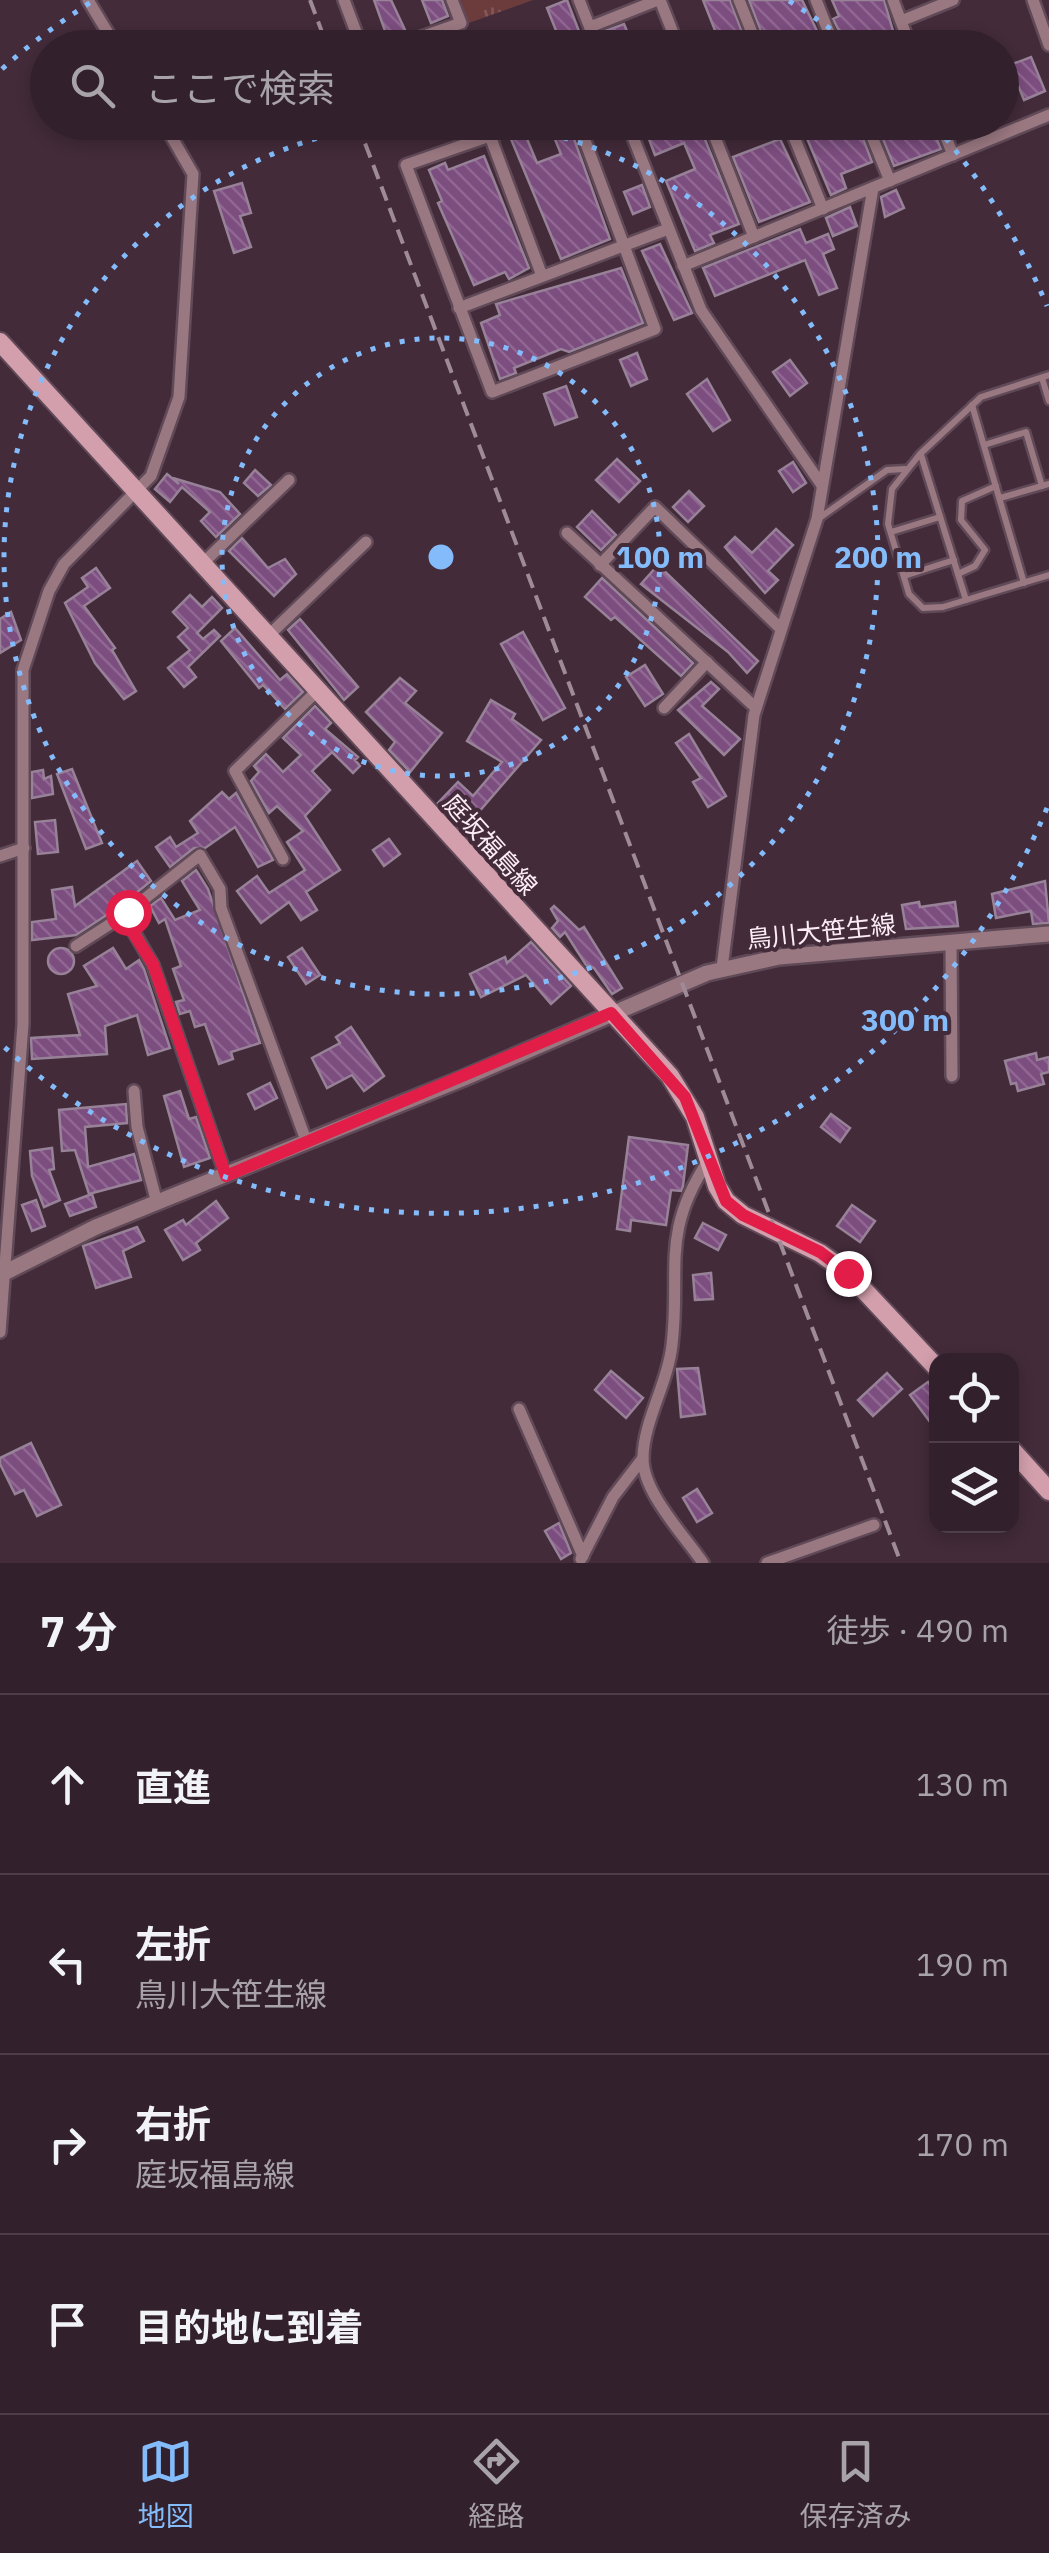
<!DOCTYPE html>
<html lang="ja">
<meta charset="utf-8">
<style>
:root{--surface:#32202c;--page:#3d2d38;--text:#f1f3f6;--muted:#a8a3a9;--line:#4d3e48;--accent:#84bcfb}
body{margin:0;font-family:"IBM Plex Sans","Noto Sans JP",sans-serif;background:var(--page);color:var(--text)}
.controls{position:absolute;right:30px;bottom:30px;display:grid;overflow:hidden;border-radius:20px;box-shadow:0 5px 15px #0003}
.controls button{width:90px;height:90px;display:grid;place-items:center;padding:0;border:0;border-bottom:2px solid var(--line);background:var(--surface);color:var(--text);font:50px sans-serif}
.stop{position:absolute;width:30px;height:30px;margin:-22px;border:8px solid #e11d48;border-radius:50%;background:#fff}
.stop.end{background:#e11d48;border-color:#fff;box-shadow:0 2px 10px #0008}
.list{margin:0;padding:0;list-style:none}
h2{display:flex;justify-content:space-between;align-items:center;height:130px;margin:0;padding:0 40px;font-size:42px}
h2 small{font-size:32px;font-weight:400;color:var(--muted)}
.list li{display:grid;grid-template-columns:65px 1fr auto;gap:30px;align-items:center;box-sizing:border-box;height:180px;padding:0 40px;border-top:2px solid var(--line)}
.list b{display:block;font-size:38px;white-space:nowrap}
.list p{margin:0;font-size:32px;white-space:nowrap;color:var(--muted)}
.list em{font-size:32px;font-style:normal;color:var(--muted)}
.icon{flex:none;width:55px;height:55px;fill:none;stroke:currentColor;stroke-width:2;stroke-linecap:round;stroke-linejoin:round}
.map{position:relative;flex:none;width:1049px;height:1563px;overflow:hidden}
.search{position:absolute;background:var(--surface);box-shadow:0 5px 15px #0003;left:30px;right:30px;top:30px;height:110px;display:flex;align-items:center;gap:25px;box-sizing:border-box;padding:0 35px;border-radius:55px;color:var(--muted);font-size:38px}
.sheet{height:850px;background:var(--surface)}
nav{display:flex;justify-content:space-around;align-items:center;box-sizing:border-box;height:140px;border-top:2px solid var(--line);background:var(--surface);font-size:28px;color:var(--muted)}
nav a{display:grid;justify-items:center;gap:5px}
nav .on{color:var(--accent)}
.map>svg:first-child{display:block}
.park{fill:url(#park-tufts)}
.building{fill:url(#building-back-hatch);stroke:#978298;stroke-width:2.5}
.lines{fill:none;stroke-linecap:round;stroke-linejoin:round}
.service-casing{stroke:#614a58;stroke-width:11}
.minor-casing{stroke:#614a58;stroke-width:16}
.tertiary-casing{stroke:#614a58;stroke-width:20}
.secondary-casing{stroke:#614a58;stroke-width:22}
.service{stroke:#9a7881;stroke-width:6}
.minor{stroke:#9a7881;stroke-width:11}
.tertiary{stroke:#9a7881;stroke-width:15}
.secondary{stroke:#d39fad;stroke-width:18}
.rail{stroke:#9f8b97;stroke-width:4;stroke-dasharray:15 8;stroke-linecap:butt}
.route{stroke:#e11d48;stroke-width:12}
.ring{fill:none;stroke:#84bcfb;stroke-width:5;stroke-dasharray:5 10}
.labels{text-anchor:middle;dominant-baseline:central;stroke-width:8;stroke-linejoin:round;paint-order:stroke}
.street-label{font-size:25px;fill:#fcecf5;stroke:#432b3a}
.centre{fill:#84bcfb;stroke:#432b3a;stroke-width:5}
.ring-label{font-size:30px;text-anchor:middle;font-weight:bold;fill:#84bcfb;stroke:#432b3a;stroke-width:8;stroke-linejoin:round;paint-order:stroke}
</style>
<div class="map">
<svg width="1049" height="1563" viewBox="0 0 1049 1563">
<defs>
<pattern id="park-tufts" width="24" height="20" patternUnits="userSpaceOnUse" patternTransform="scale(2.5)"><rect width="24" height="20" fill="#6c3c3d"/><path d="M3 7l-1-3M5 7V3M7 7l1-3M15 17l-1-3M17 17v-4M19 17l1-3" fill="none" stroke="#82585a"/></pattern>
<pattern id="building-back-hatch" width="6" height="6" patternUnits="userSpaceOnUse" patternTransform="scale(2.5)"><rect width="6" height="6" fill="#7c4d7f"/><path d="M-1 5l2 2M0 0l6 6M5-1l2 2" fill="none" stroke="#906792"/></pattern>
</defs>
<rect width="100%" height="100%" fill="#432b3a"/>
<polygon class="park" points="457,0 533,0 466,24"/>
<g class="building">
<polygon points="374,0 391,0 406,32 388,39"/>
<polygon points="422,0 442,0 448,16 431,23"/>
<polygon points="567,0 580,34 576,35 581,48 563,48 547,8"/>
<polygon points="703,0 730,0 748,48 722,48"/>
<polygon points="749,0 802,0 822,41 805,48 767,48"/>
<polygon points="832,0 884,0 898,48 874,48 872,42 848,48 833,19 839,16"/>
<polygon points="624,24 634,48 612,48 605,31"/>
<polygon points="1031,57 1045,91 1024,100 1010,65"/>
<polygon points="548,122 568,122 610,239 561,259 511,139 525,134 537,163 561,154"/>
<polygon points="653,122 698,122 739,224 710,235 714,243 695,251 666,181 695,169 684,143 655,155 644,126"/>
<polygon points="800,122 857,122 872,162 841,174 846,188 831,195"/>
<polygon points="876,122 930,122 941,149 894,166"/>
<polygon points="780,139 810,202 759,222 733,157"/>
<polygon points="484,156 529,268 509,279 505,272 474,285 438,203 442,201 429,170 445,163 448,170"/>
<polygon points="242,183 251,213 240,216 251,247 234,253 214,191"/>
<polygon points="642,185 650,207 633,214 624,192"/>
<polygon points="896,190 904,208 885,217 881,197"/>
<polygon points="850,207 857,226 833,236 826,218"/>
<polygon points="800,229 806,243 828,234 834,249 823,254 837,288 819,295 805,260 715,296 703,268"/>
<polygon points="660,244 692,313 674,320 642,251"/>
<polygon points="621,268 643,323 569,352 561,349 514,368 516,373 500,379 481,323 500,315 496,304"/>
<polygon points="637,353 647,379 631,386 620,360"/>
<polygon points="790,360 807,383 790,396 773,372"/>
<polygon points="707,379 730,420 713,431 687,394"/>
<polygon points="566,386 577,417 555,425 544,394"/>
<polygon points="617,459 640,481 619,502 596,480"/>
<polygon points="793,462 806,483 793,492 779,471"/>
<polygon points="255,470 271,485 258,496 244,483"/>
<polygon points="167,474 179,484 173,478 220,492 240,514 216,537 201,521 210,512 182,487 170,502 155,489"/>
<polygon points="689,491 704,506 688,522 673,507"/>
<polygon points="592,511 616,535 601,550 577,527"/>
<polygon points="776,529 793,545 768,571 778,580 765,593 725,547 735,537 752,553"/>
<polygon points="242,538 268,568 285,559 296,574 274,596 229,551"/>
<polygon points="658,565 758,661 747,673 728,652 641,584"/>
<polygon points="96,568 110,588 84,606 115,648 112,650 136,691 124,699 95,663 65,603 88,587 82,578"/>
<polygon points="602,578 693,663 681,676 615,617 611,620 585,597"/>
<polygon points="190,595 202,607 212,597 222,608 197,633 203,639 214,630 220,636 188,667 196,677 184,687 168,668 190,650 178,637 188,628 173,612"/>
<polygon points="11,612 21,640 0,653 0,619"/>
<polygon points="300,619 358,687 344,700 288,630"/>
<polygon points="235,628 280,680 287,674 303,692 285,709 263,685 259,688 221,641"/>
<polygon points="523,632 565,708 543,720 501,644"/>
<polygon points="645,665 663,694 645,706 626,677"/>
<polygon points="400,678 416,691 405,703 442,733 410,772 389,750 395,742 366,712"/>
<polygon points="711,682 719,689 702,706 740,739 724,755 678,710"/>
<polygon points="491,700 515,714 512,719 541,740 465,828 438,803 458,782 473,796 502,762 467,741"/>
<polygon points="315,706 331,723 325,729 358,757 355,760 360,766 353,773 332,752 312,771 330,790 305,816 340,870 306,892 317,910 301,920 289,902 261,923 237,891 257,876 269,893 305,870 287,842 303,831 277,806 269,813 251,781 259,772 254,766 266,754 283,772 301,755 283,738"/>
<polygon points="689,734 726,796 708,807 693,782 701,778 676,743"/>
<polygon points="72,769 102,843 86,849 57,774"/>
<polygon points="43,770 44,779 51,776 53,794 32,798 32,772"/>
<polygon points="222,792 229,799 236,793 273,860 258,867 235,827 205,848 194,848 170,867 156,847 170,837 176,847 198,833 190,821"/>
<polygon points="55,820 58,852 38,854 35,822"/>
<polygon points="389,839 400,854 384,866 373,850"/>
<polygon points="137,861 151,881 119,907 76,935 32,940 32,922 56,919 52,890 72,887 75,906"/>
<polygon points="196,870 208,889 260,1043 231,1052 233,1059 219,1064 205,1024 195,1027 190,1011 180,1014 176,1002 184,1000 173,969 181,966 165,919 159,923 150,906 161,898 175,920 200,910 182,881"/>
<polygon points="1045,881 1049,923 1033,924 1031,911 996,918 992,894"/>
<polygon points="919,902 920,907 955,902 958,926 906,929 902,905"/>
<polygon points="554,906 579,930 584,927 622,988 612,994 594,968 586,965 565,932 560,937 552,928 558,921 551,909"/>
<polygon points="531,942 571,986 551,1004 526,975 481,997 470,974 505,957 507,963"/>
<polygon points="113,948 126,969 139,960 144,969 170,1048 148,1055 137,1015 105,1026 107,1054 32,1059 31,1038 80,1035 68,994 97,986 84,966"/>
<polygon points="302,948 320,975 306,984 288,957"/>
<circle cx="61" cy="961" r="13"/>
<polygon points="351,1027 384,1076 364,1091 352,1075 327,1088 312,1058 340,1043 336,1037"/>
<polygon points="1036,1053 1037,1060 1049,1057 1049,1072 1041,1074 1044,1084 1018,1091 1016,1083 1011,1084 1005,1061"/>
<polygon points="270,1083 277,1098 255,1109 248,1094"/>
<polygon points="180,1091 189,1119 196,1117 210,1158 184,1167 164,1096"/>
<polygon points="126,1104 127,1123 85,1127 88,1167 134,1154 141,1180 89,1194 75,1150 62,1151 59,1110"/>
<polygon points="831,1114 850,1128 840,1142 821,1127"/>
<polygon points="629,1137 688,1145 683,1186 681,1191 671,1190 666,1225 631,1220 630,1231 617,1229"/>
<polygon points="52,1148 54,1169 49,1170 60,1200 44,1207 32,1176 30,1151"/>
<polygon points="92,1194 96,1207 70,1216 65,1204"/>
<polygon points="36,1200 45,1226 32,1231 22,1205"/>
<polygon points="216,1201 228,1218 196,1243 200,1250 183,1260 165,1230 183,1220 186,1225"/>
<polygon points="852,1205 875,1221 860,1242 837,1226"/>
<polygon points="703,1223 726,1235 718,1250 695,1238"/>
<polygon points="137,1227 144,1241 123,1251 131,1277 96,1288 83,1246"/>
<polygon points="711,1273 713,1299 695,1300 693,1275"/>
<polygon points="698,1368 705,1414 681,1417 677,1369"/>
<polygon points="611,1371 643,1398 626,1418 595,1390"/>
<polygon points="887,1373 902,1389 873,1416 858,1400"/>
<polygon points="928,1382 936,1393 936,1430 910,1395"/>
<polygon points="31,1443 61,1505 37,1516 24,1490 15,1494 0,1464 0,1458"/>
<polygon points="697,1489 712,1513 697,1522 683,1498"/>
<polygon points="559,1523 571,1553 561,1559 545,1531"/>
</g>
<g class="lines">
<defs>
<g id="service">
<polyline points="1049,375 981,397 920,454 892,489 888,524 909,594 923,608 943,607 1049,575"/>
<polyline points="1042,378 1049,401"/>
<polyline points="972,405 1024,583"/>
<polyline points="984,445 1026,432 1042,486"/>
<polyline points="921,455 966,600"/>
<polyline points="1000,498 1049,484"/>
<polyline points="818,519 887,470 905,469"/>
<polyline points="891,532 940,517"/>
<polyline points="958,574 975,566 985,550 961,520 962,501 996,486"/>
<polyline points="904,576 954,560"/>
</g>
<g id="minor">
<polyline points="88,0 117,48"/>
<polyline points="344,0 362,48"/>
<polyline points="579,0 598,48"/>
<polyline points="660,0 679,48"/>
<polyline points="739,0 758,48"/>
<polyline points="816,0 835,48"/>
<polyline points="893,0 911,48"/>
<polyline points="1033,0 1049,45"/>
<polyline points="901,21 953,0"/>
<polyline points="590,27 658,0"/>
<polyline points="390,48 461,23 452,0"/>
<polyline points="530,122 406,165 492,392 655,329 578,122"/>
<polyline points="627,122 701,310 821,484"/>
<polyline points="709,122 754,237"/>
<polyline points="788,122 823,209"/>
<polyline points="866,122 890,181"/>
<polyline points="940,122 953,155"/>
<polyline points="490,136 542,276"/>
<polyline points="683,266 1049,115"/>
<polyline points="459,308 668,229"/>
<polyline points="567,533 756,708"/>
<polyline points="202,564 289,480"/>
<polyline points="600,565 655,507 780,628"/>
<polyline points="268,636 366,542"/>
<polyline points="664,708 707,662"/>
<polyline points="0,856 24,848"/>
<polyline points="283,859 235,771 318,690"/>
<polyline points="951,944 952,1076"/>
<polyline points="76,946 124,915"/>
<polyline points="722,968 754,715 817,519 873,188"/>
<polyline points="134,1091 137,1127 157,1203"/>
<polyline points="226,1176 153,965 124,915 200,855 220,889 221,908 307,1143"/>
<polyline points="0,1332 23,1024 23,670 49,591 64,564 151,476 179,397 193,174 163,122"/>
<polyline points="519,1409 583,1556"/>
<polyline points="581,1559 613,1497 643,1458"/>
<path d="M 703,1563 C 684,1535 642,1492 643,1457 C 644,1420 668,1383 672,1345 C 681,1269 660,1234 708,1161"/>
<polyline points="767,1563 874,1525"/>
</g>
<polyline id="tertiary" points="0,1275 96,1227 464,1078 707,973 779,957 1049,934"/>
<g id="secondary">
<polyline points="0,342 670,1076 695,1117 717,1186 726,1201 743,1215 820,1253 848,1273 936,1367"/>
<polyline points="1012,1450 1049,1491"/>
</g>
</defs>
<use href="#service" class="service-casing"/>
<use href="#minor" class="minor-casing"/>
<use href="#tertiary" class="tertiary-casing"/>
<use href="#secondary" class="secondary-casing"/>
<use href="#service" class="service"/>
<use href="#minor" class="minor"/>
<use href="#tertiary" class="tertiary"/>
<use href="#secondary" class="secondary"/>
<g class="rail">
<polyline points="310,0 328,48"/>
<polyline points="357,122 901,1563"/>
</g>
</g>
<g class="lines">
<polyline class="route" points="128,912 127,923 153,964 226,1176 611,1013 685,1097 726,1201 743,1215 820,1252 848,1273"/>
</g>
<g class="ring">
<circle cx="441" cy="557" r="219"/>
<path d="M490 123A437 437 0 1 1 392 123"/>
<path d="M1047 808A656 656 0 0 1 2 1045M2 69A656 656 0 0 1 93 1M789 1A656 656 0 0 1 854 47M936 127A656 656 0 0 1 1047 306"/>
</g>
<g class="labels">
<g class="street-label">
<text transform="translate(491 844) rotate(48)">庭坂福島線</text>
<text transform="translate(821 931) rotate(-6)">鳥川大笹生線</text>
</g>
</g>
<circle cx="441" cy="557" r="15" class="centre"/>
<g class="ring-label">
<text x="660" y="568">100 m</text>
<text x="878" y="568">200 m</text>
<text x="905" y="1031">300 m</text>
</g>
</svg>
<div class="controls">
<button><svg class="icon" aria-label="locate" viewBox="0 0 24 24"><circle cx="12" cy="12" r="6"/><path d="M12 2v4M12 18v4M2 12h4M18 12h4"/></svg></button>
<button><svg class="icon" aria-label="layers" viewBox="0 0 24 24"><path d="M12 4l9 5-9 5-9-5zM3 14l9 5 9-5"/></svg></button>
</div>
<div class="stop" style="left:128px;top:912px"></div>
<div class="stop end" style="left:848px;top:1273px"></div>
<div class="search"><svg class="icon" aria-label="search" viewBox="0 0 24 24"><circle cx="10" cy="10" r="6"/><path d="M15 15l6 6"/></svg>ここで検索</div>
</div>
<section class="sheet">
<h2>7 分<small>徒歩 · 490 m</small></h2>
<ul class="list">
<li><svg class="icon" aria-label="ahead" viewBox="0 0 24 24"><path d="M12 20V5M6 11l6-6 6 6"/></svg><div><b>直進</b></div><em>130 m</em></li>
<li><svg class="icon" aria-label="left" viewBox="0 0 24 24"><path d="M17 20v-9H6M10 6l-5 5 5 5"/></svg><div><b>左折</b><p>鳥川大笹生線</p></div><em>190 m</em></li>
<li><svg class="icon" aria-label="right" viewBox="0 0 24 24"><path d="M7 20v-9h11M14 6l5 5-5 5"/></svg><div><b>右折</b><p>庭坂福島線</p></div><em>170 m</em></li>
<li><svg class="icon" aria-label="arrive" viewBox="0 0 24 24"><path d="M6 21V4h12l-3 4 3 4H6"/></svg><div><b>目的地に到着</b></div></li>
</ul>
</section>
<nav>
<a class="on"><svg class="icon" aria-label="map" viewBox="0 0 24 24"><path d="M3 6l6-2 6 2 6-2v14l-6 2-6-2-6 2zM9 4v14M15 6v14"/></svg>地図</a>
<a><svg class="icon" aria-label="directions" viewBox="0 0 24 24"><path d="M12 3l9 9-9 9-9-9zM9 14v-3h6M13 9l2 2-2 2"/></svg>経路</a>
<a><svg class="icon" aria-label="saved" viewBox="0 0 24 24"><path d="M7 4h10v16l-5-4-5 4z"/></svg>保存済み</a>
</nav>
